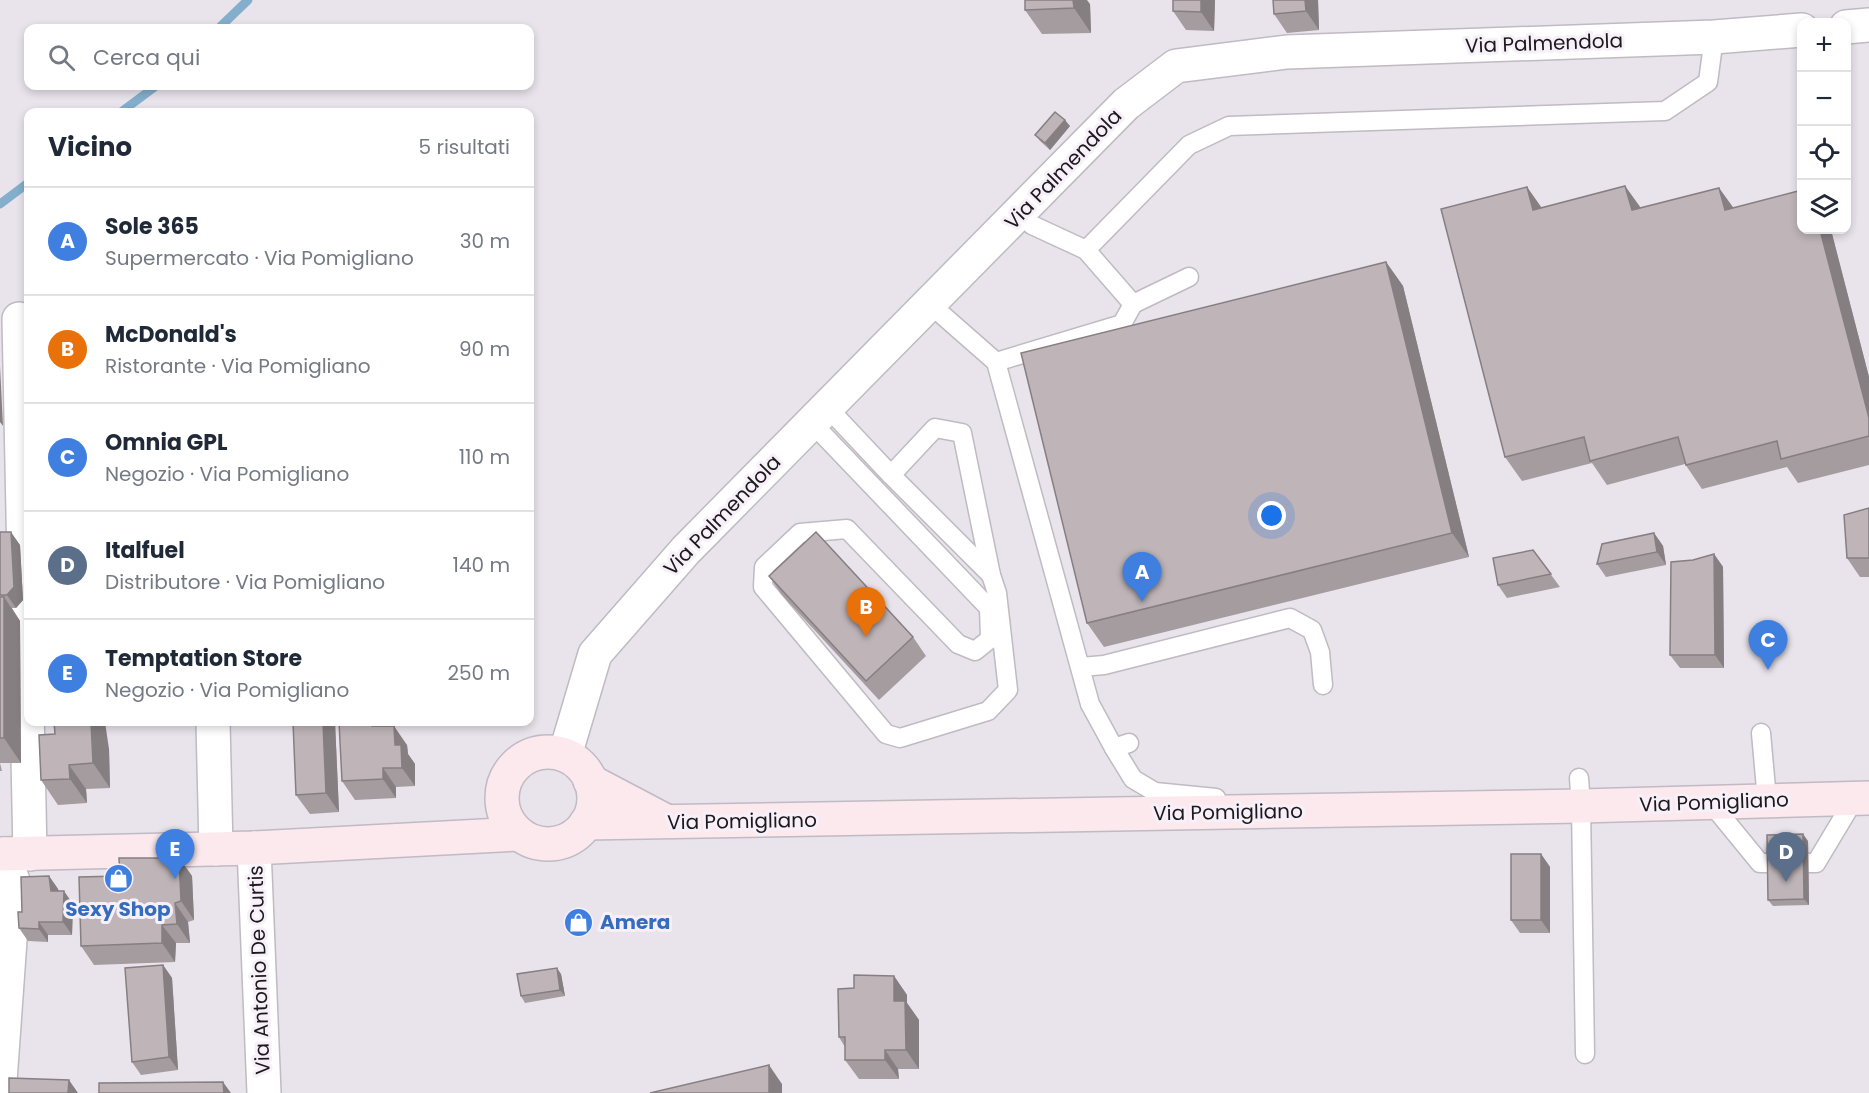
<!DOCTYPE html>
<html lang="it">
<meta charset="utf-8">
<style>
:root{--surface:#fff;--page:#f2f2f3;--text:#1f2937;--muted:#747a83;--line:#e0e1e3;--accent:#6b5424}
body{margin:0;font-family:Poppins,sans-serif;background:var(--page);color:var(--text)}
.controls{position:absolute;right:18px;top:18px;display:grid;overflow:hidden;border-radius:12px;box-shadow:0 3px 9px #0003}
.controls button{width:54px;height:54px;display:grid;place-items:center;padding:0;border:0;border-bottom:2px solid var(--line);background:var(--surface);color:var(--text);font:30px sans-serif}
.you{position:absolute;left:1272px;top:516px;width:21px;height:21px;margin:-15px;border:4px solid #fff;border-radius:50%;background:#1a73e8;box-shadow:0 0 0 9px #1a73e833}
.badge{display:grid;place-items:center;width:39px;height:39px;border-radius:50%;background:var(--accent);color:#fff;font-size:20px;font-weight:700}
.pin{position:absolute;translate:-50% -50px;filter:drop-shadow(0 2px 3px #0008)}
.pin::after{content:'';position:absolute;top:32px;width:21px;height:18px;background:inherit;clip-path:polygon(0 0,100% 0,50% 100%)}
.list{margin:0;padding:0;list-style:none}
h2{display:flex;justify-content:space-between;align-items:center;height:78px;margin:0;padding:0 24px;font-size:26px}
h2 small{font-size:20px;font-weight:400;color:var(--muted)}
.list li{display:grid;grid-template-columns:39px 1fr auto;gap:18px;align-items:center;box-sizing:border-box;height:108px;padding:0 24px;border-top:2px solid var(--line)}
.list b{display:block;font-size:22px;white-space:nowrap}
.list p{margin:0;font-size:20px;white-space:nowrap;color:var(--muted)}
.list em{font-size:20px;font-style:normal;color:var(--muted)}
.icon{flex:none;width:33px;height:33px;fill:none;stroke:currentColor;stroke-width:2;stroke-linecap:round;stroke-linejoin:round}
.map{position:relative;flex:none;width:1869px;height:1093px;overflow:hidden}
.search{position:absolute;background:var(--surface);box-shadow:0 3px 9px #0003;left:24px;top:24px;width:510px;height:66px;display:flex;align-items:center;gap:15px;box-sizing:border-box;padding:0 21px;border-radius:12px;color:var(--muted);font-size:22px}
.panel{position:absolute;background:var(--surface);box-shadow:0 3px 9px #0003;left:24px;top:108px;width:510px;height:618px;border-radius:12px}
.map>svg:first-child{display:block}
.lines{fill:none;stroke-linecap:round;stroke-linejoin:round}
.stream{stroke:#83afcd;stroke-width:9}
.service-casing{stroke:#c0bac2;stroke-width:21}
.minor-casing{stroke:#c0bac2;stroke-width:36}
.secondary-casing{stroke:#c0bac2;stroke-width:36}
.service{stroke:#fff;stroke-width:18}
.minor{stroke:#fff;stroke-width:33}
.secondary{stroke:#fbe9ee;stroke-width:33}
.wall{fill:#a49c9f}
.shaded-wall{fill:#867f82}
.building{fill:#bfb5b9;stroke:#867f82;stroke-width:1.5}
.labels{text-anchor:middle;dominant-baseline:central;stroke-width:6;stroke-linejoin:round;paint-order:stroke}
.street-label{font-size:20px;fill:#1b191c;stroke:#f7f0f9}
.shop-label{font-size:20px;font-weight:bold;fill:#366cbe;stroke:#f7f0f9}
</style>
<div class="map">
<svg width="1869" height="1093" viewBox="0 0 1869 1093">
<rect width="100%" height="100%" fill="#e9e3eb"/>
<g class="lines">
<g class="stream">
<polyline points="219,28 248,0"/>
<polyline points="121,112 156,86"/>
<polyline points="0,204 28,183"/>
</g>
<defs>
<g id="service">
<polyline points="1086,250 1189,145 1229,126 1665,111 1708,82 1714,37"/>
<polyline points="1133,304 1189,277"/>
<polyline points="931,305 996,362 1090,704 1114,748"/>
<polyline points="996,362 1122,324 1133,304 1086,250 1032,225 1020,213"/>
<polyline points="812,423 989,608 990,639 975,651 958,644 847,529 800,533 764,567 763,587 886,734 900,738 988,711 1008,690 997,593 991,575 962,433 935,428 891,475 827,407"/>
<polyline points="891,475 991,575"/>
<polyline points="1081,667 1104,665 1290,618 1312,630 1320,652 1323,685"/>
<polyline points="1761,733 1767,800"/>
<polyline points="1129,743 1114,748 1133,779 1155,792 1216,798"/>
<polyline points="1579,778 1581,806 1585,1054"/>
<polyline points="1710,802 1760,863 1816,863 1855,798"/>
</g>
<g id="minor">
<polyline points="1846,27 1869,25"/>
<polyline points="19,319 30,854"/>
<polyline points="213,722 216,849"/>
<polyline points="565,755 595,654 686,550 1126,104 1176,66 1287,52 1714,37 1802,30"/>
<polyline points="254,848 264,1093"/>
<polyline points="0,1081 14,884 4,854"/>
</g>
<g id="secondary">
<circle cx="548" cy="798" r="46"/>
<polyline points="590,781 664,820"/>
<polyline points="586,823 1581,806 1869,798"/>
<polyline points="0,854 254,848 519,834"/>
</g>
</defs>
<use href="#service" class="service-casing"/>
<use href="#minor" class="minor-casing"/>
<use href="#secondary" class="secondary-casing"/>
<use href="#service" class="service"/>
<use href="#minor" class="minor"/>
<use href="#secondary" class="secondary"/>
</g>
<g class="wall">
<polygon points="1215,0 1214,31 1186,30 1173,11"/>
<polygon points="1273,0 1318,0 1319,30 1287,33 1274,14"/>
<polygon points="1090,4 1091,33 1042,34 1025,10"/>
<polygon points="1070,126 1050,150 1040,141 1035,135"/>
<polygon points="1625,186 1641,208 1719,188 1733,207 1802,230 1831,230 1869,377 1869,465 1798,483 1787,467 1702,489 1685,464 1607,485 1592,463 1522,481 1505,457 1527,187 1541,208"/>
<polygon points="1386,262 1403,286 1469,557 1104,647 1087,623"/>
<polygon points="1869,508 1869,577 1860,577 1847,558"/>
<polygon points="0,532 20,545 23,600 16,608 12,608 20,621 21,763 0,763 2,771 0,771"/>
<polygon points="1654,533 1663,546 1666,565 1606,577 1597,564"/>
<polygon points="1533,550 1560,587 1507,598 1498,585"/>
<polygon points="1714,554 1723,567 1724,668 1680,668 1670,655 1693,560"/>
<polygon points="769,576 913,637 926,656 879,700 782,595"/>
<polygon points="293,722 335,722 339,812 310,814 296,795"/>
<polygon points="380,726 407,745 408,754 415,764 415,786 396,787 396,798 355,800 342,781"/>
<polygon points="55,734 109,749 110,788 86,789 87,803 58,805 41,780"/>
<polygon points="1808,841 1809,905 1773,906 1768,900"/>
<polygon points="1541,854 1550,867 1550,933 1520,933 1511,920"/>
<polygon points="179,858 192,876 194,920 188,922 190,943 176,943 175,962 94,965 81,946 120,876"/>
<polygon points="49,876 58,889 59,891 73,904 72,935 48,935 48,942 28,941 19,928 22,912"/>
<polygon points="163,965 172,978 178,1070 141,1075 132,1062"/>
<polygon points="561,974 565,996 525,1003 521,996"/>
<polygon points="894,976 907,995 907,1003 919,1020 919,1069 898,1069 899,1079 859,1079 845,1060 845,1047 839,1037 854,988"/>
</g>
<g class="shaded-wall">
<polygon points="1073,0 1087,0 1090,4 1091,33 1074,8"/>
<polygon points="1201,0 1215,0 1214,31 1201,12"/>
<polygon points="1305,0 1318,0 1319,30 1306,11"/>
<polygon points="1065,120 1070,126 1050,150 1045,143"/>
<polygon points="1625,186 1642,210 1632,210"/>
<polygon points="1527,187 1544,211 1533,210"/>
<polygon points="1719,188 1736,212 1725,210"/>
<polygon points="1820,230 1831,230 1869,377 1869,418"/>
<polygon points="1386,262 1403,286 1469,557 1452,533"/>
<polygon points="0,366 3,426 0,422"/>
<polygon points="11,532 20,545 23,600 16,608 7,595"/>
<polygon points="1654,533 1663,546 1666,565 1657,552"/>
<polygon points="1714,554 1723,567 1724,668 1715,655"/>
<polygon points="4,597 20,621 21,763 4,738"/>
<polygon points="91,722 105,722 109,749 110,788 93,763"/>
<polygon points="323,722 335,722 339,812 326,793"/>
<polygon points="367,722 377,722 385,733 385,745"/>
<polygon points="394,726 407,745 408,754 415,764 415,786 402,768 395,745"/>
<polygon points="69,765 86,789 87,803 70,779"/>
<polygon points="383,768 396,787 396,798 383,779"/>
<polygon points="1803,834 1808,841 1809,905 1804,899"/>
<polygon points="1541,854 1550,867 1550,933 1541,920"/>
<polygon points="179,858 192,876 194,920 181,901"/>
<polygon points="49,876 58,889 60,904 51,891"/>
<polygon points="64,891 73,904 72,935 63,922"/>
<polygon points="175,903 188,922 190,943 177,924"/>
<polygon points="39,922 48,935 48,942 39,929"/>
<polygon points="162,925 176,943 175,962 162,943"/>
<polygon points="163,965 172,978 178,1070 169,1057"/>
<polygon points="557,968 561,974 565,996 560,990"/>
<polygon points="894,976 907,995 907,1003 919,1020 919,1069 906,1050 894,1001"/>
<polygon points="885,1050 898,1069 899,1079 885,1060"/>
<polygon points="769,1065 782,1084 782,1093 769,1093"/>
<polygon points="69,1080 78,1093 68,1093"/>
<polygon points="223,1082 231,1093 224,1093"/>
</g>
<g class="building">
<polygon points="1025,0 1073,0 1074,8 1025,10"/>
<polygon points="1173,0 1201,0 1201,12 1173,11"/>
<polygon points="1273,0 1305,0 1306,11 1274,14"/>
<polygon points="1055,112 1065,120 1045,143 1035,135"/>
<polygon points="1625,186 1632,210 1719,188 1725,210 1802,190 1802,230 1820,230 1869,418 1869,436 1781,459 1777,441 1686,465 1678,437 1590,461 1584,437 1505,457 1441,209 1527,187 1533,210"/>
<polygon points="1386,262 1452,533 1087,623 1021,353"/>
<polygon points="1869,508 1869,558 1847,558 1844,515"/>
<polygon points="0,532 11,532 14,587 7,595 0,595"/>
<polygon points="816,532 913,637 866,681 769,576"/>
<polygon points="1654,533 1657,552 1597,564 1602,544"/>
<polygon points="1533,550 1551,574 1498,585 1493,558"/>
<polygon points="1714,554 1715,655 1670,655 1671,562 1693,560"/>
<rect x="0" y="597" width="4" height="141"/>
<polygon points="54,722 91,722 93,763 69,765 70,779 41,780 39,735 55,734"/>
<polygon points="293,722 323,722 326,793 296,795"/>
<polygon points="339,722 372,722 372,726 394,726 395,745 401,745 402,768 383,768 383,779 342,781"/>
<polygon points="1803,834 1804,899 1768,900 1767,835"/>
<rect x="1511" y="854" width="30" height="66"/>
<polygon points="119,858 179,858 181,901 175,903 177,924 162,925 162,943 81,946 79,877 120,876"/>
<polygon points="49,876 51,891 64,891 63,922 39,922 39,929 19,928 18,912 22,912 21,877"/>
<polygon points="163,965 169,1057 132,1062 125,968"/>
<polygon points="557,968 560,990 521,996 517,974"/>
<polygon points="854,975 894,976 894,1001 905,1001 906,1050 885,1050 885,1060 845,1060 845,1037 839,1037 838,989 854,988"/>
<polygon points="769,1065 769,1093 650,1093"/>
<polygon points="9,1078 69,1080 68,1093 9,1093"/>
<polygon points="223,1082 224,1093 99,1093 99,1083"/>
</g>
<defs>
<symbol id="shop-disc" viewBox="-11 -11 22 22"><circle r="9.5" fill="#3f7fe0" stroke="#f7f0f9"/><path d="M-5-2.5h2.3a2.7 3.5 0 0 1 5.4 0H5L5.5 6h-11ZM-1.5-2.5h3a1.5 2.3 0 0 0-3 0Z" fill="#fff"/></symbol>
</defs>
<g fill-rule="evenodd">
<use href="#shop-disc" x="102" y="862" width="33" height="33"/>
<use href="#shop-disc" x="562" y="906" width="33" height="33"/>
</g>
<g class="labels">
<g class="street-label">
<text transform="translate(1544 43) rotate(-2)">Via Palmendola</text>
<text transform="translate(1063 169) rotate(-46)">Via Palmendola</text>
<text transform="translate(722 515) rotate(-46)">Via Palmendola</text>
<text transform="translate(1714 802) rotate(-2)">Via Pomigliano</text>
<text transform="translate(1228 812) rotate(-1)">Via Pomigliano</text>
<text transform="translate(742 821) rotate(-1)">Via Pomigliano</text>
<text transform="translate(259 970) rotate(-92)">Via Antonio De Curtis</text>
</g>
<g class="shop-label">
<text x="118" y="909">Sexy Shop</text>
<text x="600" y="922" text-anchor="start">Amera</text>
</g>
</g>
</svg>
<div class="controls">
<button>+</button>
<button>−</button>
<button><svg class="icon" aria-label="locate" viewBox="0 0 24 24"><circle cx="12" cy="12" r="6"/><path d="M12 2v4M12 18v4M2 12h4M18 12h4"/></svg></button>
<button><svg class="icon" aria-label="layers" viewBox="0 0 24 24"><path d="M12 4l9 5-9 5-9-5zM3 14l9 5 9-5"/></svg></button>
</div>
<div class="you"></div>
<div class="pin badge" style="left:1142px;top:602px;background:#3f7fe0">A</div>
<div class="pin badge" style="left:866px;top:637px;background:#e8710a">B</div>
<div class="pin badge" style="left:1768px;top:670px;background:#3f7fe0">C</div>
<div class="pin badge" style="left:1786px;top:882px;background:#5c6f8a">D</div>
<div class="pin badge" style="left:175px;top:879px;background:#3f7fe0">E</div>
<div class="search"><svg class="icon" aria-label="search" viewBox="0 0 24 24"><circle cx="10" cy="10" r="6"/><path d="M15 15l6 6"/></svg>Cerca qui</div>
<section class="panel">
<h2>Vicino<small>5 risultati</small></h2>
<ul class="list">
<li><span class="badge" style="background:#3f7fe0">A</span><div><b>Sole 365</b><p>Supermercato · Via Pomigliano</p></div><em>30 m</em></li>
<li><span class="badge" style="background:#e8710a">B</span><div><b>McDonald's</b><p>Ristorante · Via Pomigliano</p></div><em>90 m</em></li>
<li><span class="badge" style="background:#3f7fe0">C</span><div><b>Omnia GPL</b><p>Negozio · Via Pomigliano</p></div><em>110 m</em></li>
<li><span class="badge" style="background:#5c6f8a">D</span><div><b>Italfuel</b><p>Distributore · Via Pomigliano</p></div><em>140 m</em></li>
<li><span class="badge" style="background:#3f7fe0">E</span><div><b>Temptation Store</b><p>Negozio · Via Pomigliano</p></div><em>250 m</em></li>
</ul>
</section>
</div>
